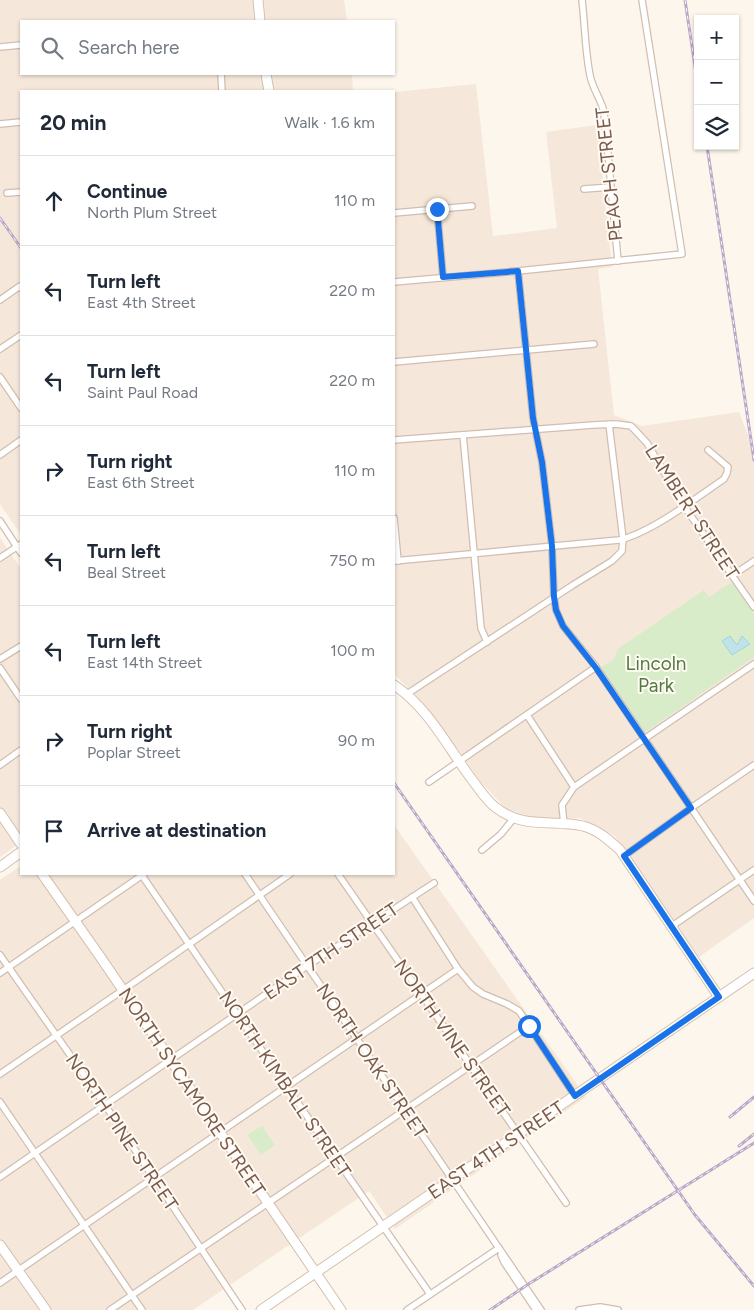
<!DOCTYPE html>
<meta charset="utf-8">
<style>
:root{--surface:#fff;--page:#f6f6f7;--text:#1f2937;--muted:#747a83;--line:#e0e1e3}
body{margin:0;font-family:Figtree,sans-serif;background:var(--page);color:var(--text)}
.controls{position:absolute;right:15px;top:15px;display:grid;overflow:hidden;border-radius:0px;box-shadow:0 1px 4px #0004}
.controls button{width:45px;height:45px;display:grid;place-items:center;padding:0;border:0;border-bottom:1px solid var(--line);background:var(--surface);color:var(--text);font:25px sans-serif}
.stop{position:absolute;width:15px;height:15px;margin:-11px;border:4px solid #1a73e8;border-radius:50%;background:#fff}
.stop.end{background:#1a73e8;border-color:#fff;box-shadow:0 1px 5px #0008}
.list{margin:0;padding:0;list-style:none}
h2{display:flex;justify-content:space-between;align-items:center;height:65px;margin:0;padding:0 20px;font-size:21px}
h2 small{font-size:16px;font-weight:400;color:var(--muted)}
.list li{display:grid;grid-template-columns:32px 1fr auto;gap:15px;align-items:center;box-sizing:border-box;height:90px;padding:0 20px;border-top:1px solid var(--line)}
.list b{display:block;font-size:19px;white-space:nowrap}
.list p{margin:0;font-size:16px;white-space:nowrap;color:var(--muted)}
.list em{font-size:16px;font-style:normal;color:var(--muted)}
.icon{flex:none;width:28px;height:28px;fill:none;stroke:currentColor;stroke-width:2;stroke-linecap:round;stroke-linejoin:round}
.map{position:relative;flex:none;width:754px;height:1310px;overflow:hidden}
.search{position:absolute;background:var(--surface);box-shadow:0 1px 4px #0004;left:20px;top:20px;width:375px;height:55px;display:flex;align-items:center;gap:12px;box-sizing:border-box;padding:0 18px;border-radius:0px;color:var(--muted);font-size:19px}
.panel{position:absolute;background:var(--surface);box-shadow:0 1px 4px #0004;left:20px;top:90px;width:375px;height:785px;border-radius:0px}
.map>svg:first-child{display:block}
.residential{fill:#f5e8da}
.green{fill:#d8ecc9}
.water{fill:#bfe3e8;stroke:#a5d3da}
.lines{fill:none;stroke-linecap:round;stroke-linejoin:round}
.street-casing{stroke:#d1beb0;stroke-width:8}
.secondary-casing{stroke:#d6c0b0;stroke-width:11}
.street{stroke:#fff;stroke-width:5.5}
.secondary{stroke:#fff;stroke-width:9}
.rail-casing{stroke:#b9a8c9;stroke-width:3}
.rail{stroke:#fffaf3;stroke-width:1;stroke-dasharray:4;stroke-linecap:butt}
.route{stroke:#1a73e8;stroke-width:6}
.labels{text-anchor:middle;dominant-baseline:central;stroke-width:4;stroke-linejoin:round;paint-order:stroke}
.street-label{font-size:19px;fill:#7a5c4d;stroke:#fffaf3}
.park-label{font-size:19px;fill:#537a41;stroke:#fffaf3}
</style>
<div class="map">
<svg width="754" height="1310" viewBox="0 0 754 1310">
<rect width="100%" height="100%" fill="#fdf6ec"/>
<g class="residential">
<polygon points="0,0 344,0 347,21 21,21 21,74 352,74 353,91 21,91 21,535 0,504"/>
<polygon points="476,84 493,236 557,228 546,132 597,125 612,267 598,269 614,415 642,426 739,412 754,450 754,918 699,957 615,836 580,818 537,819 505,808 480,781 461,753 415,695 394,674 394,92"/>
<polygon points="0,538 21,569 21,842 0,857"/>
<polygon points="394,825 586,1097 395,1229 369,1191 193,1310 0,1310 0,880 21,866 21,874 394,874"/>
</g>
<g class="green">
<polygon points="732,582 754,614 754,657 647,731 643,731 602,672 602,667 614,659 618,649 704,590 709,597"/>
<polygon points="262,1126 275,1145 261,1155 247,1135"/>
</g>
<polygon class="water" points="730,636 737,645 742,636 750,644 732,655 722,641"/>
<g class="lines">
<defs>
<g id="street">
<path d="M 582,0 C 585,25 585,51 590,75 C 592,88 601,99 604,112 L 618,261"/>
<polyline points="0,47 21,45"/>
<polyline points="221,74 222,91"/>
<polyline points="0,124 21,122"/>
<polyline points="584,189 611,187"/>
<polyline points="7,193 21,192"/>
<polyline points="437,209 443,277"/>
<polyline points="394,213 472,206"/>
<polyline points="518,271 533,418 542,462 552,546 554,597 556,610 563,626 596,667 754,901"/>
<polyline points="394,282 518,271 682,254 642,0"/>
<polyline points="0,300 20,286 21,288"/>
<polyline points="0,349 21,335"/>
<polyline points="394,362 594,344"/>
<polyline points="0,377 21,408"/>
<polyline points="463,435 481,628 487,642"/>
<polyline points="394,440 593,425 616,424 631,426 647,443 684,506 754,607"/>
<polyline points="0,455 21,440"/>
<polyline points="394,518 398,561"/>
<polyline points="0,521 21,553"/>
<polyline points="0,558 21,544"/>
<path d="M 394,561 L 619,540 C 651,533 696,498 724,479 L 727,473 L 728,467 L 708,450"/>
<polyline points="733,575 754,561"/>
<polyline points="0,659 21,646"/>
<polyline points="0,668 21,699"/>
<polyline points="407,694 573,585 612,561 622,551 623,539 609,424"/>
<polyline points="527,715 574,787"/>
<polyline points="0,765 21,750"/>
<polyline points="429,782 596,667"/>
<polyline points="564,824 562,805 574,787 754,664"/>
<polyline points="482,850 501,834 514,818"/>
<polyline points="624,856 691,808 754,765"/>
<polyline points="141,874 335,1157 430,1294"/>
<polyline points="245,874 541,1310"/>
<polyline points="338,874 566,1203"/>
<polyline points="412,897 458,969 473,987 483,994 507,1004 519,1011 575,1096"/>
<polyline points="672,926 754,870"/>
<polyline points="0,955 105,1105 242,1310"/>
<polyline points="0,973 144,874"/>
<polyline points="0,1074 123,990 290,874"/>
<polyline points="0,1102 142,1310"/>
<polyline points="0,1177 307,966 434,883"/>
<polyline points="501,1255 504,1262 536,1310"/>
<polyline points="0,1283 458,969"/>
<polyline points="110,1310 529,1026"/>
<polyline points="407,1310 499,1248"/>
<polyline points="579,1310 600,1307 618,1310"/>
</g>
<g id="secondary">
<polyline points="258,0 260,21"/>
<polyline points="266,74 269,91"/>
<path d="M 394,685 C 429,708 448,748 473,781 C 480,790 486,800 495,807 C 524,830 551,819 583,826 C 598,830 609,840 620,850 L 719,997"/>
<polyline points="0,813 21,844"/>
<polyline points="0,867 21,852"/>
<polyline points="42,874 99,955 341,1310"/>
<polyline points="0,1245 46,1310"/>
<polyline points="261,1310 754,973"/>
</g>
</defs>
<use href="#street" class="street-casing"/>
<use href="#secondary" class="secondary-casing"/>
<use href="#street" class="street"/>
<use href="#secondary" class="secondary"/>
<defs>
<g id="rail">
<polyline points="685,0 698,86"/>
<polyline points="707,146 754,460"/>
<polyline points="0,218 21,248"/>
<polyline points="394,783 695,1215 754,1286"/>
<polyline points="730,1117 754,1097"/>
<polyline points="739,1146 754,1134"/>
<polyline points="490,1310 527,1285 754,1143"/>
</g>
</defs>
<use href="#rail" class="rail-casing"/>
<use href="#rail" class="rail"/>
</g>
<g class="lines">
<polyline class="route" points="437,209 443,277 518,271 533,418 542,462 552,546 554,597 556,610 563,626 596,668 691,808 624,856 719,997 575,1096 529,1026"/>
</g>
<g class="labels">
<g class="street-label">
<text transform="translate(609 174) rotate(-96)">PEACH STREET</text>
<text transform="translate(692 512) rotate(57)">LAMBERT STREET</text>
<text transform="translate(331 951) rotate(-34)">EAST 7TH STREET</text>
<text transform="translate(452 1038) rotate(55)">NORTH VINE STREET</text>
<text transform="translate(372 1061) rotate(56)">NORTH OAK STREET</text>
<text transform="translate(285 1084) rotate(56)">NORTH KIMBALL STREET</text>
<text transform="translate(192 1092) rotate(56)">NORTH SYCAMORE STREET</text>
<text transform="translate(122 1132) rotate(56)">NORTH PINE STREET</text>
<text transform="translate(496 1150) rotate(-34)">EAST 4TH STREET</text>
</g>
<g class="park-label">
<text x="656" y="663">Lincoln<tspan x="656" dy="22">Park</tspan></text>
</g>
</g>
</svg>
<div class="controls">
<button>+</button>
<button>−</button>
<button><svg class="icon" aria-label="layers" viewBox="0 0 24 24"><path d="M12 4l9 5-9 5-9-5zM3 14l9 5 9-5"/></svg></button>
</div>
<div class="stop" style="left:529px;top:1026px"></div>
<div class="stop end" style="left:437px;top:209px"></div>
<div class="search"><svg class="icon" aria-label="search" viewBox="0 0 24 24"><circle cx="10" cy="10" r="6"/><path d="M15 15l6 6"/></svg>Search here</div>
<section class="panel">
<h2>20 min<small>Walk · 1.6 km</small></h2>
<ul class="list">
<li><svg class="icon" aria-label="ahead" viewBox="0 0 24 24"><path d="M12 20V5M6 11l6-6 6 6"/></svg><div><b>Continue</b><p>North Plum Street</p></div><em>110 m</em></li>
<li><svg class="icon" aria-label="left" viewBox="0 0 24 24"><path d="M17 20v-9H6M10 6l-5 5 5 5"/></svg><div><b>Turn left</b><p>East 4th Street</p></div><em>220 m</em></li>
<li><svg class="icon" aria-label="left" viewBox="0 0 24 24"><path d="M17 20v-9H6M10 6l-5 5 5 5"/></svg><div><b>Turn left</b><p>Saint Paul Road</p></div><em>220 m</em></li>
<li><svg class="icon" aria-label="right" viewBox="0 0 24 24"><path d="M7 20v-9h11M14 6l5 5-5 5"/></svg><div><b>Turn right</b><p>East 6th Street</p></div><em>110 m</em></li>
<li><svg class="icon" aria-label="left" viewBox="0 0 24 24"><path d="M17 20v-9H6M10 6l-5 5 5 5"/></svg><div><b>Turn left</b><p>Beal Street</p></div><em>750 m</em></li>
<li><svg class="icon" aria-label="left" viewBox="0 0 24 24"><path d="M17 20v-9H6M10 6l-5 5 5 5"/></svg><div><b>Turn left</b><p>East 14th Street</p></div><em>100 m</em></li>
<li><svg class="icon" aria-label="right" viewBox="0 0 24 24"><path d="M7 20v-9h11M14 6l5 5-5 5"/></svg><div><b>Turn right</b><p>Poplar Street</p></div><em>90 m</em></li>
<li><svg class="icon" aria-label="arrive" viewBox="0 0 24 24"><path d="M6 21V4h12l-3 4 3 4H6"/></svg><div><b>Arrive at destination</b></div></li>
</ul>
</section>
</div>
